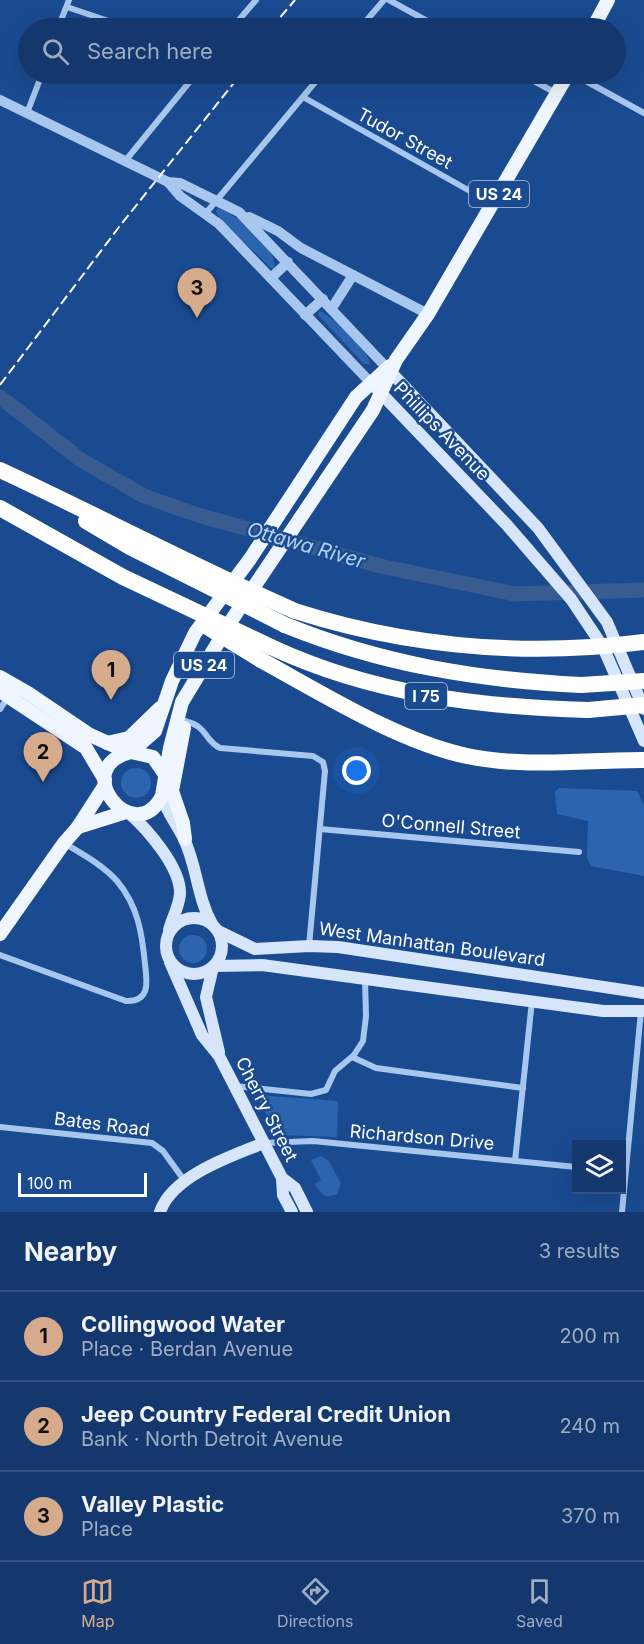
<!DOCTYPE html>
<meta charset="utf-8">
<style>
:root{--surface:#14386d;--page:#214375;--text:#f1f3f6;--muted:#9dacc2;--line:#335280;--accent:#d6ab8b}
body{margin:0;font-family:Inter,sans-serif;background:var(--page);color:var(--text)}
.controls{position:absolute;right:18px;bottom:18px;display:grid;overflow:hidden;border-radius:0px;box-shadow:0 6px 24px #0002}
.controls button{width:54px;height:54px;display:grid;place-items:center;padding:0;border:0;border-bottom:2px solid var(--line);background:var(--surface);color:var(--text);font:30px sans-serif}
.scale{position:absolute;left:18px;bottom:15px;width:129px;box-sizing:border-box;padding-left:6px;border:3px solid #fff;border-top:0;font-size:16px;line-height:21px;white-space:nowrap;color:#fff;-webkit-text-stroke:4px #1a4b91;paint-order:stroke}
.you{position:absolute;left:357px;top:771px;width:21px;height:21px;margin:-15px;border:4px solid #fff;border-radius:50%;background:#1a73e8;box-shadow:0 0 0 9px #1a73e833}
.badge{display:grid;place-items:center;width:39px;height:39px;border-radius:50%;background:var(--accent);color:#111;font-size:20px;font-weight:700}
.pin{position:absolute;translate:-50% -50px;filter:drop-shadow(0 2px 3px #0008)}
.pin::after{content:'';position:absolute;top:32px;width:21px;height:18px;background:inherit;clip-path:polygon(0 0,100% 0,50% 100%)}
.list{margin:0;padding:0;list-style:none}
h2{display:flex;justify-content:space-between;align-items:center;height:78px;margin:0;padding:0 24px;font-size:26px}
h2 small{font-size:20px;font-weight:400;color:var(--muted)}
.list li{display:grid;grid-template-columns:39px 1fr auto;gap:18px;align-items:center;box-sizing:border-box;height:90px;padding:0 24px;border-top:2px solid var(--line)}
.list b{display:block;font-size:22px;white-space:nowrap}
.list p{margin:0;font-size:20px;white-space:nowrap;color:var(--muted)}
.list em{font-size:20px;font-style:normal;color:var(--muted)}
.icon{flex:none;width:33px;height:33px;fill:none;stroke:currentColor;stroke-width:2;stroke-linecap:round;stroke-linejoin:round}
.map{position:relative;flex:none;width:644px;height:1212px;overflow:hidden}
.search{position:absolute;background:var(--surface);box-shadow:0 6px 24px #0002;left:18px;right:18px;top:18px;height:66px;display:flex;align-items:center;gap:15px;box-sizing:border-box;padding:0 21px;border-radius:33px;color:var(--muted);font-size:22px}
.sheet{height:348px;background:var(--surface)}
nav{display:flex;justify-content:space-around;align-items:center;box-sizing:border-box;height:84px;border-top:2px solid var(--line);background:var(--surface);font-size:16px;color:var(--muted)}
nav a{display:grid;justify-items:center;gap:3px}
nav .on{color:var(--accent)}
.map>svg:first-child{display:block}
.green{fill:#2d64af}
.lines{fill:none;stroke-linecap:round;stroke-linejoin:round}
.river{stroke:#385c8f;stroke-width:15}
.minor{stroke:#a8c7ef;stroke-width:6}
.tertiary{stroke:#a8c7ef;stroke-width:10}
.secondary{stroke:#d6e5fa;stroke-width:12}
.primary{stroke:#f0f6ff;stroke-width:14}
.motorway{stroke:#fff;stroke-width:16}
.rail{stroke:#fff;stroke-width:2;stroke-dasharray:10 4.5;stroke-linecap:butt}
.motorway-bridge{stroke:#fff;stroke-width:16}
.labels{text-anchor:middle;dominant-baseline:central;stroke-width:5;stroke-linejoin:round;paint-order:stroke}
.shield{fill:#1a4b91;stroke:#bac9de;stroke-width:1.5}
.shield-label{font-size:16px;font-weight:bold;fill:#fff}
.street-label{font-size:18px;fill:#fff;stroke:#1a4b91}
.water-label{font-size:20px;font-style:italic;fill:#b5d1f6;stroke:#1a4b91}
</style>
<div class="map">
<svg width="644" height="1212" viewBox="0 0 644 1212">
<rect width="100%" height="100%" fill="#1a4b91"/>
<g class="green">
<path d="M 219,207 C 241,220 278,243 274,271 L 219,218 L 216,211 Z"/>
<path d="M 319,311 C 332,315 369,350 370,364 L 364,364 L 318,315 Z"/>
<circle cx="136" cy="783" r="15"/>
<polygon points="559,788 637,791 644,805 644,876 591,866 587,858 588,821 557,814 555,792"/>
<circle cx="193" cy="949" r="14"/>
<polygon points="256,1095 338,1101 337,1137 277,1135"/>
<path d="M 321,1156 L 328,1160 L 341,1183 L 337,1194 C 325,1199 322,1195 315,1184 L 321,1180 L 311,1160 Z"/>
</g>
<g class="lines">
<polyline class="river" points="0,397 81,460 144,496 198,515 380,566 515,594 644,590"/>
<g class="minor">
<polyline points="389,0 440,28"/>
<polyline points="67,7 129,28"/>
<polyline points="58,28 69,0"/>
<polyline points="232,28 256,0"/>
<polyline points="360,28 384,0"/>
<polyline points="521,74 556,93"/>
<polyline points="573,74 644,113"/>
<polyline points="303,97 493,204"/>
<polyline points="27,113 42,74"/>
<polyline points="126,160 196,74"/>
<polyline points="206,213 322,74"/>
<polyline points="0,709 8,697"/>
<path d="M 185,721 C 209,727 204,741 220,748 L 313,756 L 323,762 L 325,771 L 309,946"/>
<polyline points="320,829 579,852"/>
<path d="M 0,955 L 126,1001 C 151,1002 147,981 145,964 C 142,933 138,906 117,881 C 103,865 82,854 64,843"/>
<polyline points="352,1057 376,1068 523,1088"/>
<polyline points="235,1086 311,1094 326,1090 335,1071 354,1055 363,1041 366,1016 365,980"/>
<polyline points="0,1127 152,1143 163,1151 184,1180"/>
<polyline points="265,1143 313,1141 576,1167"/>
<polyline points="515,1161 532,1001"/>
<polyline points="622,1212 641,1011"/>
</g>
<g class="tertiary">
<polyline points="0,100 168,182 180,183 239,212 387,368"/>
<polyline points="168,182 180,196 219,224 371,383"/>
<polyline points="249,217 278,231 301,248 428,314"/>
<polyline points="271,278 288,262"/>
<polyline points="332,308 353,275"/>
<polyline points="305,315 323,299"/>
</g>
<g class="secondary">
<polyline points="387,368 538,528 607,622 644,709"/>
<polyline points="376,388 506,524 571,599 603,647 644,741"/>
<path d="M 162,796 C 167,813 177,824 184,839 C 197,866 197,897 212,924"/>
<path d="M 128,812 C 147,829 181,867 180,894 C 179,907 172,918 169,930"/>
<circle cx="194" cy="946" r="28"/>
<polyline points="218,931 255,949 309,946 338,947 644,993"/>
<polyline points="170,962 202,1035 219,1056 282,1178 295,1188 307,1212"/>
<polyline points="215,966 262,965 603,1011 644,1011"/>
<polyline points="213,967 206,997 219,1052"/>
<polyline points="282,1178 283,1195 292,1212"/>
<path d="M 160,1212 C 172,1176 231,1156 264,1143"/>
</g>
<g class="primary">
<polyline points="593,28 608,0"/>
<polyline points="0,677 28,693 90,735 128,752"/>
<polyline points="0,691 86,748 105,780"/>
<polyline points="184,728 172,791 183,823 185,839"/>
<polyline points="107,743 129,738 160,708"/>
<polyline points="131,752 155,731 172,681 195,633 250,559 356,397 390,366"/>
<path d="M 166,776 L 153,757 L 131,752 C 67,768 135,850 162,796 L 170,748 L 182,702 L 233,618 L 373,410 L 396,360 L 428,314 L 568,74"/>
<polyline points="78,827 126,812"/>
<polyline points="0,934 64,843 78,827 105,785"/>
</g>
<g class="motorway">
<path d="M 295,611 C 408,647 526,657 644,642"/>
<path d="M 285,625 C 381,664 477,680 581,685"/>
<path d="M 271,647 C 372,694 478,707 588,710"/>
<path d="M 261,660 C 321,693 400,742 467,756 C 523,768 586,760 644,760"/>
</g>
<g class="rail">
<polyline points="271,28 295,0"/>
<polyline points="0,385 119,227 241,74"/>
</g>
<g class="motorway-bridge">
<path d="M 0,470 C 99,516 195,567 295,611"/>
<polyline points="0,508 123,577 271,647"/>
<polyline points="86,521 130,547 285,625"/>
<polyline points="204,625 261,660"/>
<polyline points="581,685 644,681"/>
<polyline points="588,710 644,705"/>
</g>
</g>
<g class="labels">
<g class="shield">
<rect x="469" y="181" width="60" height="26" rx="4.5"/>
<rect x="174" y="652" width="60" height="26" rx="4.5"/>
<rect x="405" y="683" width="42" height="26" rx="4.5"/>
</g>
<g class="shield-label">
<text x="499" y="194">US 24</text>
<text x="204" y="665">US 24</text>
<text x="426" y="696">I 75</text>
</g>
<g class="street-label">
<text transform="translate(405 138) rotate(29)">Tudor Street</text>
<text transform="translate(442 431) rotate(46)">Phillips Avenue</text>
<text transform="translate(451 826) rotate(5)">O'Connell Street</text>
<text transform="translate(432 944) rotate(8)">West Manhattan Boulevard</text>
<text transform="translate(267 1109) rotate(63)">Cherry Street</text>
<text transform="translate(102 1124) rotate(7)">Bates Road</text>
<text transform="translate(422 1137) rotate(5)">Richardson Drive</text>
</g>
<g class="water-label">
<text transform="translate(306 545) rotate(16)">Ottawa River</text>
</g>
</g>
</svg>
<div class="controls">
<button><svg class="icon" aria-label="layers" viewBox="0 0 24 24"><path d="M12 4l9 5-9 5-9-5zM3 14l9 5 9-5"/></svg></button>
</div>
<div class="scale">100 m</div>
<div class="you"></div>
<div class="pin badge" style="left:111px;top:700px">1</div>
<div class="pin badge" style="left:43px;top:782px">2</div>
<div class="pin badge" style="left:197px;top:318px">3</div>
<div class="search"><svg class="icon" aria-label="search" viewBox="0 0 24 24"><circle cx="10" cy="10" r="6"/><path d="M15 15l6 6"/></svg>Search here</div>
</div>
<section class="sheet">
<h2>Nearby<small>3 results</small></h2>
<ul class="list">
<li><span class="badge">1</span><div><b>Collingwood Water</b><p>Place · Berdan Avenue</p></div><em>200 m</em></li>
<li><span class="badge">2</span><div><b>Jeep Country Federal Credit Union</b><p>Bank · North Detroit Avenue</p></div><em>240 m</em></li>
<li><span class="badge">3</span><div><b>Valley Plastic</b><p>Place</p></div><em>370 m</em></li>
</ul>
</section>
<nav>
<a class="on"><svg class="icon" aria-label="map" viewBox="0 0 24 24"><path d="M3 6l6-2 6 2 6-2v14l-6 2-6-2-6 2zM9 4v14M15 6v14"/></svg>Map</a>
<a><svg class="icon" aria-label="directions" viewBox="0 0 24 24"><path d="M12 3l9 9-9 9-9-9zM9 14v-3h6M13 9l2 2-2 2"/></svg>Directions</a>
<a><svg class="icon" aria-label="saved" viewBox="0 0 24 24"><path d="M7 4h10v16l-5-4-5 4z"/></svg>Saved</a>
</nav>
